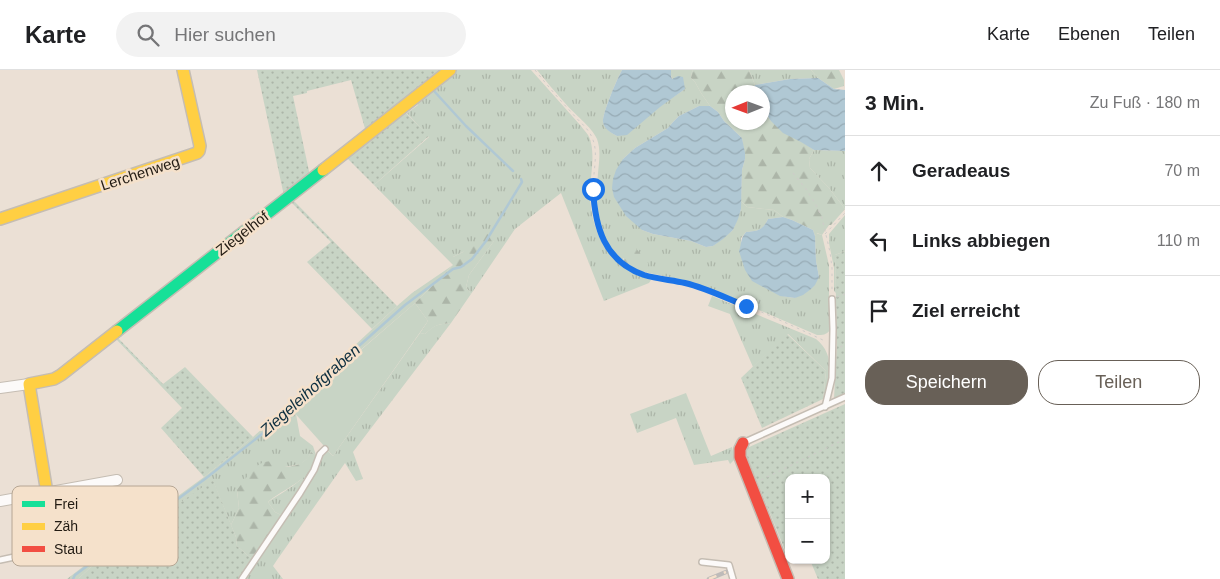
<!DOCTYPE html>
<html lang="de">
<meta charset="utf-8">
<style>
:root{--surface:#fff;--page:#f2f2f2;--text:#202124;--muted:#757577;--line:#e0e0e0;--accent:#686057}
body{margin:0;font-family:Helvetica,sans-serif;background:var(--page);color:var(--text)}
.controls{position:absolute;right:15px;bottom:15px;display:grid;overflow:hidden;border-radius:10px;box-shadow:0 1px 4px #0004}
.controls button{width:45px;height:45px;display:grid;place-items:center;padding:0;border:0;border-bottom:1px solid var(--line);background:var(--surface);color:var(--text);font:25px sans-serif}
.compass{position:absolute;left:725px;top:15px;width:45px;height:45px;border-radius:50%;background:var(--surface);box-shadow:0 1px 4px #0004;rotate:269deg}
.stop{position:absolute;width:15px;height:15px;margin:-11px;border:4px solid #1a73e8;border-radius:50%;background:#fff}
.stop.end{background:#1a73e8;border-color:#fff;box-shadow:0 1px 5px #0008}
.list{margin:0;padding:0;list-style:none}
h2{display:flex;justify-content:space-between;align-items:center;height:65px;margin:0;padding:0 20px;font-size:21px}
h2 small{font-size:16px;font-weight:400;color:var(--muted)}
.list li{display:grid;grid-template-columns:32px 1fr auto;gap:15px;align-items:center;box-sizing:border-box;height:70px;padding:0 20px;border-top:1px solid var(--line)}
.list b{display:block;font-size:19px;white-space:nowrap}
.list em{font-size:16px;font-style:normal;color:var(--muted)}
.actions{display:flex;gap:10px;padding:15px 20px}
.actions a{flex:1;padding:11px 0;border:1px solid var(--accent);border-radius:20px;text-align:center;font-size:18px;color:var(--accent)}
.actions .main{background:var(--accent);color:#fff}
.icon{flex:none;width:28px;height:28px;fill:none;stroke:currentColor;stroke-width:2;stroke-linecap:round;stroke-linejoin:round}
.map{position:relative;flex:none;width:845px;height:509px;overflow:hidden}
header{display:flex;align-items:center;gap:30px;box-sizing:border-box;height:70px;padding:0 25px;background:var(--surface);border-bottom:1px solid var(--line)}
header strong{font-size:24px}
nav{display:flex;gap:28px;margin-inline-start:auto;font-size:18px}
.search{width:350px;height:45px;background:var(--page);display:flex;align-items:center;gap:12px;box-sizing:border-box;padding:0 18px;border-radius:28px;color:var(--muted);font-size:19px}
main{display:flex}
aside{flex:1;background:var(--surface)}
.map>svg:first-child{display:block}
.grass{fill:url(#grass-tufts)}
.forest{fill:url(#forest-firs)}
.park{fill:#c8d4c5}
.garden{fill:url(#garden-dots)}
.water{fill:url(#water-waves)}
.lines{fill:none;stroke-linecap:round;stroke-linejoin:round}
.stream{stroke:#b0c8d4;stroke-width:2.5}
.lane-casing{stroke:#c5bdb3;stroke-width:8}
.street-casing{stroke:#c5bdb3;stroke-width:12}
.fast-casing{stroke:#c5bdb3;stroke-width:14}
.slow-casing{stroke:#c5bdb3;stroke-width:14}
.jam-casing{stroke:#c5bdb3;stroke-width:14}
.path{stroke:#cfccc9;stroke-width:1;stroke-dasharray:2.5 4;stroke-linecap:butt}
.lane{stroke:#fcfaf9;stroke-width:5}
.street{stroke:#fcfaf9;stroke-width:10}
.fast{stroke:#16e098;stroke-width:11}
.slow{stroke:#ffcf43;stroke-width:11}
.jam{stroke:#f24e42;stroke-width:11}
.rail-casing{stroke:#bebbb9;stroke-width:4.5}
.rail{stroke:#f5e1cb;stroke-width:2.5;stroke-dasharray:8;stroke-linecap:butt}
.route{stroke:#1a73e8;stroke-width:6}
.labels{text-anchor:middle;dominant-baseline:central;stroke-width:5;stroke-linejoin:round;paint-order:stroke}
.street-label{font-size:15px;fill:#221b13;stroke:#f5e1cb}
.water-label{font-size:16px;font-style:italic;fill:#0d2f40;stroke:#f5e1cb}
.key{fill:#f5e1cb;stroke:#b6a694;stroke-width:1}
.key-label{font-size:14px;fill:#221b13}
</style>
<header>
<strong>Karte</strong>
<div class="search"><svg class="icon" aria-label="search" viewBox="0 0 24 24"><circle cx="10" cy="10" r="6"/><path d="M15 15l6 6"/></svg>Hier suchen</div>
<nav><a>Karte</a><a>Ebenen</a><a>Teilen</a></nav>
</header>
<main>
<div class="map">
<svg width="845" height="509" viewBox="0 0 845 509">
<defs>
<pattern id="grass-tufts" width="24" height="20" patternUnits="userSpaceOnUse" patternTransform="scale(1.25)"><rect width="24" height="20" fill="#c8d4c5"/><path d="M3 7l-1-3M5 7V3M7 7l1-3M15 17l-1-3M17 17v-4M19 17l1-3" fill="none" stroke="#acb5a8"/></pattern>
<pattern id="forest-firs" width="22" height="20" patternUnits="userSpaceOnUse" patternTransform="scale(1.25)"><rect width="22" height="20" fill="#c8d4c5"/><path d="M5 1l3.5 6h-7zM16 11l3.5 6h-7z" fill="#acb5a8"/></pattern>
<pattern id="garden-dots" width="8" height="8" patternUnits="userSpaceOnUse" patternTransform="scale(1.25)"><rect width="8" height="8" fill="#c8d4c5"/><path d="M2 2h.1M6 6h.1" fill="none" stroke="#acb5a8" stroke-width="1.8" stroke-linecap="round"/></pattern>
<pattern id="water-waves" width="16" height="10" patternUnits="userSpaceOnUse" patternTransform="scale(1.25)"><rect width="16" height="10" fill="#b0c8d4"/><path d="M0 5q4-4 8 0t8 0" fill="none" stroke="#97abb5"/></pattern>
</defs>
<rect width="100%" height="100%" fill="#ebe0d5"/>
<g class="grass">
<path d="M 454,0 L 531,0 L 581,56 C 583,59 586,62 588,65 C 596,79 591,103 590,119 C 589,151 602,188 633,203 C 639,206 645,208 651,210 L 649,213 L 604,231 L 561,123 L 515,159 L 471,224 L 466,217 L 469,205 L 494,171 L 463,182 L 453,187 L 453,195 L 415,233 L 292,339 L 296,344 L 300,366 L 313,376 L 316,385 L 311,382 L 308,388 L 301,394 L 285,397 L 237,420 L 239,438 L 231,455 L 213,411 L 166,442 L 92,496 L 78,509 L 67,509 L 107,478 L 204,407 L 253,367 L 323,305 L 397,236 L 412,223 L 453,195 L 374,115 L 429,67 L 407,43 L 418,35 L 417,33 Z"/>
<path d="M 537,0 L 622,0 C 617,9 602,44 603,52 C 605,59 611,63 617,66 L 685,19 C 678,14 669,10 671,0 L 693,0 L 692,2 L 691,8 L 695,12 L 701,23 L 710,36 L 699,36 L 679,46 L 673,52 L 668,58 L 635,78 L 623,89 L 642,160 L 653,164 L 691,171 L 706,177 L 713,176 L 733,160 L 741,139 L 741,131 L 747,137 L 774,140 L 783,147 L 768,149 C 762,162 758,160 746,162 L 741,168 L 741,177 L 774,222 C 781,226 787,227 795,228 L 819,207 L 816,191 L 815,166 L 816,163 L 822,165 L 829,195 L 829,234 L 830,260 C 826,265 823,265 817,265 L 708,218 L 684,210 L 644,202 L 648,199 L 623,188 L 623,191 C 597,167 595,137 598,103 C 599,92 601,80 597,69 C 592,57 573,43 564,32 C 555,22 546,11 537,0 Z"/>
<polygon points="749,0 811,0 818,8 790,9 755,15"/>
<polygon points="814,80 845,81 845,139 829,118 810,98 809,89"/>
<polygon points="845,145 845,181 835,185 836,223 834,221 834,198 829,173 829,164"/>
<path d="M 712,226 L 816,269 C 835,284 831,308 825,329 L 823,329 L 826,301 L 788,264 L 753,297 L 730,244 L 708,236 Z"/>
<path d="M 451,253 L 353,382 L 363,409 L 356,411 L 345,393 L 277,490 L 273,496 L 283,509 L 244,509 L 311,410 L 323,385 L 328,381 L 333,386 L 420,263 L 425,264 C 434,255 438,254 451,253 Z"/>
<polygon points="686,323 711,386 732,377 735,389 730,394 728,390 694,395 676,348 637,363 630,344"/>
<path d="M 313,398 L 283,446 L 275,442 L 268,432 C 275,427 281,424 288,419 C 298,413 305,406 313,398 Z"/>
</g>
<g class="forest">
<polygon points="693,0 749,0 755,15 753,20 754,22 732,22 732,52 762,52 763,37 770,50 814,80 809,89 810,98 829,118 845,139 831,155 829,155 822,165 817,163 815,166 813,160 792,150 783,147 774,140 747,137 741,131 742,100 745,89 742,68 724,51 718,42 710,36 701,23 695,12 691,8 692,2"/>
<polygon points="811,0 839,0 844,10 844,16 834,19 818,8"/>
<path d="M 496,158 L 498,160 L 494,171 L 469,205 L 466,217 L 471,224 L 451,253 C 438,254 435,255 425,264 L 420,263 L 428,251 L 415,233 L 453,195 L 453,187 L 463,182 L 490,159 Z"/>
<polygon points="629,176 634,176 648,193 649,199 644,202 631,197 623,192 625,183"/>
<path d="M 311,382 L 316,385 C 319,406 281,420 268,432 L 275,442 L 283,446 L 253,490 L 237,476 L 236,467 L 231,455 L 239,438 L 237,420 C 243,412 254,396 262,393 C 267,391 273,391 278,391 L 285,397 C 298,396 306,393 311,382 Z"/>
</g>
<polygon class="park" points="415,233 428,251 333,386 292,340"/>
<g class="garden">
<polygon points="257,0 445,0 366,62 351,10 307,21 307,23 293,26 310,106 284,126"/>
<polygon points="406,43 429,66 374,115 347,88"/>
<polygon points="293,130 397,236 372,259 307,192 331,172 291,132"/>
<polygon points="845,181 845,323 834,328 837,275 835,185"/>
<polygon points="787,264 826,301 823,329 762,358 741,308"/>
<polygon points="118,268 163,314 185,297 253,367 204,407 161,358 182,338 116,269"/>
<polygon points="845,334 845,509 818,509 810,490 826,490 826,408 789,408 789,490 745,382 747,378"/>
<polygon points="213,410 236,467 237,476 253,490 239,509 78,509 92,496 166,442"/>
</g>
<g class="water">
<path d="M 622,0 L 671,0 L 671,6 L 672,9 L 678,6 L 683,7 L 685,19 L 660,37 L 627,65 L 617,66 C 611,63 604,59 603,52 C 602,44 617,9 622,0 Z"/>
<polygon points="818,8 834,19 845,20 845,81 814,80 801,72 783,63 770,50 763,37 762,22 754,22 753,20 755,15 790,9"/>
<polygon points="699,36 710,36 718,42 724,51 742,68 745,83 745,89 742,100 741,139 738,149 733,160 723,169 713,176 706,177 691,171 653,164 642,160 626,146 614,127 612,118 613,109 616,100 623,89 635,78 668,58 673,52 679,46"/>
<path d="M 783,147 L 792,150 L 813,160 L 815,166 L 816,191 L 819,207 L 815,215 L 811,219 L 803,225 L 795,228 L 780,226 L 752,211 L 745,200 L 739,181 C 742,173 740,169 746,162 C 758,161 762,161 768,149 Z"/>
</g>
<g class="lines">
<g class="stream">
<polyline points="435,18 434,21 466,56 513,101"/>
<polyline points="73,509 75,505 205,409 262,364 298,330 405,235 453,199 461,197 472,189 486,171 522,112 521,109"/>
</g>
<defs>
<g id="lane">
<polyline points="825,337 832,308 833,259 832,229"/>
<polyline points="745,372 845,327"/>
<polyline points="0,490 19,486 29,487"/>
<polyline points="702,492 729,495 733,509"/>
<polyline points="242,509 300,423 314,400 320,384 325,379"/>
</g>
<g id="street">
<polyline points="0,318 29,314"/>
<polyline points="0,431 117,410"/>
</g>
<polyline id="fast" points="117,261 323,100"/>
<g id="slow">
<polyline points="323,100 450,0"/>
<polyline points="0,149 197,83 199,81 200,76 183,0"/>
<polyline points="47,423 29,314 54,309 61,305 117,261"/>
</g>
<polyline id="jam" points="743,373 740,379 740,387 788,509"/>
</defs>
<use href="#lane" class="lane-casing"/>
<use href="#street" class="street-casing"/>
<use href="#fast" class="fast-casing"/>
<use href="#slow" class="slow-casing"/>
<use href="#jam" class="jam-casing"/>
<g class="path">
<path d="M 535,0 C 547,15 559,29 572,43 C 579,52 589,58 593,70 C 597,80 595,93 594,104 C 593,130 594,158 610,180 C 634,212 675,208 710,221 C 749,236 787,253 825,271"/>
<polyline points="793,103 806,119 816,135 822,148 830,182 832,198 832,223"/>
<polyline points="825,164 845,143"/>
<polyline points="837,227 845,224"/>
<polyline points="840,277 845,275"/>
<polyline points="761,410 845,369"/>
</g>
<use href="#lane" class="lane"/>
<use href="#street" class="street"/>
<use href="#fast" class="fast"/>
<use href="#slow" class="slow"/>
<use href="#jam" class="jam"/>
<defs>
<polyline id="rail" points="709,509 726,502"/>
</defs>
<use href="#rail" class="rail-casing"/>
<use href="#rail" class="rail"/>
</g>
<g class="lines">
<path class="route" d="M 593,119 C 595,157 604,191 644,205 C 657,209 672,210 685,213 C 706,218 726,228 746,236"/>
</g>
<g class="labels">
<g class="street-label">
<text transform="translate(140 103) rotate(-18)">Lerchenweg</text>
<text transform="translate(242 163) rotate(-38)">Ziegelhof</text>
</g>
<g class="water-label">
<text transform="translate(310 320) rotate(-42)">Ziegeleihofgraben</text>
</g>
</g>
<rect x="12" y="416" width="166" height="80" rx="8" class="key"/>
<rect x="22" y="431" width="23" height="6" fill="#16e098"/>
<rect x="22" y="453" width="23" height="7" fill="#ffcf43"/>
<rect x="22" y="476" width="23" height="6" fill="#f24e42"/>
<g class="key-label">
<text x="54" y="439">Frei</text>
<text x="54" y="461">Zäh</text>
<text x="54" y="484">Stau</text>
</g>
</svg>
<div class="controls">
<button>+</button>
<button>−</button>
</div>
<svg class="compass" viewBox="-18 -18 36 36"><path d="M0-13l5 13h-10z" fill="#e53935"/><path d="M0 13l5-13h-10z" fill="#757577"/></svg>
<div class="stop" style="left:593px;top:119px"></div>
<div class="stop end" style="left:746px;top:236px"></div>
</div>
<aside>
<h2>3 Min.<small>Zu Fuß · 180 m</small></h2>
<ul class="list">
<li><svg class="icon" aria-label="ahead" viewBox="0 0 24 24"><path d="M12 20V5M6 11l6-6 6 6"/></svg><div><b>Geradeaus</b></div><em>70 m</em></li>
<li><svg class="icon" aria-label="left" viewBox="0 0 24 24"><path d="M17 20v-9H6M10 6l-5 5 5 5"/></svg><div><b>Links abbiegen</b></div><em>110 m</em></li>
<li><svg class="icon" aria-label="arrive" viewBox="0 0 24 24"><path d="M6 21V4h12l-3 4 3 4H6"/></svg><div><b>Ziel erreicht</b></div></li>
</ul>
<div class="actions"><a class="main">Speichern</a><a>Teilen</a></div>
</aside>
</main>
